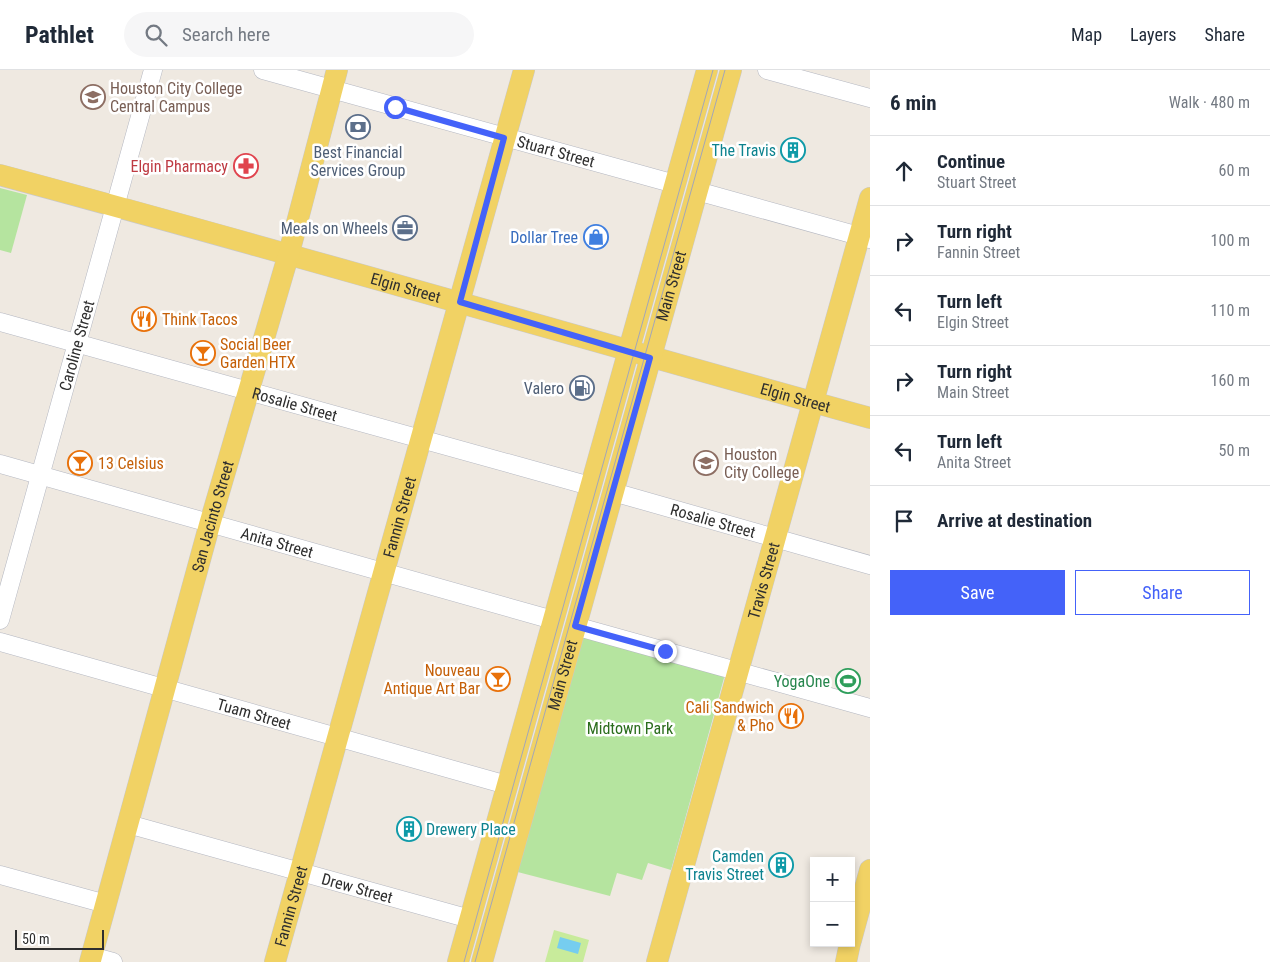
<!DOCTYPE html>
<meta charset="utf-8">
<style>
:root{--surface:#fff;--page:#f6f6f7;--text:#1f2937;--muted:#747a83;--line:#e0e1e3;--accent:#4462f9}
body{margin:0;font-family:"Roboto Condensed",sans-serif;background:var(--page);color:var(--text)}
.controls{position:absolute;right:15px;bottom:15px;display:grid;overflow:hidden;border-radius:0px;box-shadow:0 2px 8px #0003}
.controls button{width:45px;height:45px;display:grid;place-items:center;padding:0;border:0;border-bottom:1px solid var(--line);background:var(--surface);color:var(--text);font:25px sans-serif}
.scale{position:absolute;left:15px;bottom:12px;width:89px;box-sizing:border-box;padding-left:5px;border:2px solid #2e2e2e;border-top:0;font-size:14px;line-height:18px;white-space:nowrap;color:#2e2e2e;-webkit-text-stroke:4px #fff;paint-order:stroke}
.stop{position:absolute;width:15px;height:15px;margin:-11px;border:4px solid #4462f9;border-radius:50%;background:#fff}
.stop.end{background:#4462f9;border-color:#fff;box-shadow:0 1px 5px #0008}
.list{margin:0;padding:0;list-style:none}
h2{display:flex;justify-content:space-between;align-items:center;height:65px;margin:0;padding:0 20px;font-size:21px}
h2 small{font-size:16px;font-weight:400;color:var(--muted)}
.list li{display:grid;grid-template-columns:32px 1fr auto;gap:15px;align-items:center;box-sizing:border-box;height:70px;padding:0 20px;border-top:1px solid var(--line)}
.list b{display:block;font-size:19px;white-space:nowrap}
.list p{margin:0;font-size:16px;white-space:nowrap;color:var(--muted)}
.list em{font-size:16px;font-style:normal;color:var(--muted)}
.actions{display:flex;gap:10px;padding:15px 20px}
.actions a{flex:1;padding:11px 0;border:1px solid var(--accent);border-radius:0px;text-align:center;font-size:18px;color:var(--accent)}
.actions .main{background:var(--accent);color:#fff}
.icon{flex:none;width:28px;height:28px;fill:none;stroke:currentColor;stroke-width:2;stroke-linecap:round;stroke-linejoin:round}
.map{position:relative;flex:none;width:870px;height:892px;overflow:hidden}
header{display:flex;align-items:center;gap:30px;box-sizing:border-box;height:70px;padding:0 25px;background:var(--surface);border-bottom:1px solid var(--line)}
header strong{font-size:24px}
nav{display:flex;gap:28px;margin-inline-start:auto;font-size:18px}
.search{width:350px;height:45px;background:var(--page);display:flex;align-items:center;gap:12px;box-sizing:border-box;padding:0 18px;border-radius:28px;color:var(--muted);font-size:19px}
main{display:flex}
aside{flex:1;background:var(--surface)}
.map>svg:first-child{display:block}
.green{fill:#b5e49f}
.pitch{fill:#c8eb9b}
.water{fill:#76cdef}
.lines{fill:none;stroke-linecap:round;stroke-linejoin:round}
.minor-casing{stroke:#b4b7c1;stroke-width:19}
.major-casing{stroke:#c9c9c9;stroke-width:22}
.minor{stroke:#fff;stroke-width:18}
.major{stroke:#f1d264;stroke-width:21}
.tram{stroke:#a3a6b8;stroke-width:1}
.route{stroke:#4462f9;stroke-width:6}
.labels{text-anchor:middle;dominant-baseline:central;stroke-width:5;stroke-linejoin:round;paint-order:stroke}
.education-label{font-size:16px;fill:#785e54;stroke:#fff;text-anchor:start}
.culture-label{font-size:16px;fill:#0d838f;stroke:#fff;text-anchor:end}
.service-label{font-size:16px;fill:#4e5e75;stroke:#fff;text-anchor:end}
.street-label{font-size:16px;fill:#2e2e2e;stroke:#fff}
.health-label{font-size:16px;fill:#be3a42;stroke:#fff;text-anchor:end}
.shop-label{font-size:16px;fill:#366cbe;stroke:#fff;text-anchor:end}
.food-label{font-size:16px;fill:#c56008;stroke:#fff;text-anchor:start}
.leisure-label{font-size:16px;fill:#27864d;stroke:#fff;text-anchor:end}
.park-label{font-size:16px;fill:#2b6d1c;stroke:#fff}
</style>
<header>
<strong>Pathlet</strong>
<div class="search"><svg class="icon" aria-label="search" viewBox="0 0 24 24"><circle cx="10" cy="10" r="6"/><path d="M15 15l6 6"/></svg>Search here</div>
<nav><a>Map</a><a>Layers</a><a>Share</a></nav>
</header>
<main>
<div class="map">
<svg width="870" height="892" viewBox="0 0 870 892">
<rect width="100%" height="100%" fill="#efe9e1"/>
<g class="green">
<polygon points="0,118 27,125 11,183 0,180"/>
<polygon points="583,567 723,605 724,608 671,800 648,793 642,810 617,803 610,826 510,800"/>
</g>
<polygon class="pitch" points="554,860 589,870 583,892 545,892"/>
<polygon class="water" points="560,867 581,873 578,884 557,878"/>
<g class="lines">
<defs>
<g id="minor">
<path id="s1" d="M 263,0 L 675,114"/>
<polyline points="767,0 870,28"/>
<polyline points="697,121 870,169"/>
<path id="s2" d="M 0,252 L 590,416"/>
<path id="s3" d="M 0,394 L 553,550"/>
<path id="s4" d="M 613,422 L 870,495"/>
<path id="s5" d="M 0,550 L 153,0"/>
<polyline points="575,556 870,638"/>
<path id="s6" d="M 0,572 L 507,715"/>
<path id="s7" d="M 128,754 L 470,849"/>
<polyline points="0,805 106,834"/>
<polyline points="91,886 113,892"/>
</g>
<g id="major">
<path id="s8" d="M 0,105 C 291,183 580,268 870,348"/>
<polyline points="851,870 870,800"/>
<path id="s9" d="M 90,892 L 210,453 L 289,183 L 337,0"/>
<path id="s10" d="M 275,892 L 524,0"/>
<polyline points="458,892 707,0"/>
<path id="s11" d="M 482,892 L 731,0"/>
<path id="s12" d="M 657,892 L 870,128"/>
<polyline points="846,892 850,873"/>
</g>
</defs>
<use href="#minor" class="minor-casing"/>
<use href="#major" class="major-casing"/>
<use href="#minor" class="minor"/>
<use href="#major" class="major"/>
<g class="tram">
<polyline points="464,892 713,0"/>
<polyline points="475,892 725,0"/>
</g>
</g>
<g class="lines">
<polyline class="route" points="395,37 504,68 460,232 650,288 575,556 665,581"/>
</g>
<defs>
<symbol id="school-ring" viewBox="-11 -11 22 22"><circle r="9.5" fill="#fff" stroke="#8d6e63" stroke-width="1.5"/><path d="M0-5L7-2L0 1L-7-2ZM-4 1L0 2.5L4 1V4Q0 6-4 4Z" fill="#8d6e63"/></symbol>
<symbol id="bank-ring" viewBox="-11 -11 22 22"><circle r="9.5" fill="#fff" stroke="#5c6f8a" stroke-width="1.5"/><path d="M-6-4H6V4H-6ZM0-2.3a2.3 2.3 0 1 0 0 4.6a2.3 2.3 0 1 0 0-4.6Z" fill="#5c6f8a"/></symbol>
<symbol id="building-ring" viewBox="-11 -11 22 22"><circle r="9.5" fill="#fff" stroke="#0f9aa8" stroke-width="1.5"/><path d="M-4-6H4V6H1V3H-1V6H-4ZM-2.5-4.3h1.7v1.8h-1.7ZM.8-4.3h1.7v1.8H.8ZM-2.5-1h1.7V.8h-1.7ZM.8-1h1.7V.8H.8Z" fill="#0f9aa8"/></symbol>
<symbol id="pharmacy-ring" viewBox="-11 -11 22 22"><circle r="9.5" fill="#fff" stroke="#e0444e" stroke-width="1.5"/><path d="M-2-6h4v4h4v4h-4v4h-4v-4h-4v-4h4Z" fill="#e0444e"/></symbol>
<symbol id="office-ring" viewBox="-11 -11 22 22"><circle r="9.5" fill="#fff" stroke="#5c6f8a" stroke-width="1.5"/><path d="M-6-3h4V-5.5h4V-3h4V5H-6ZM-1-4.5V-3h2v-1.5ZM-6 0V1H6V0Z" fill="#5c6f8a"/></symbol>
<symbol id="shop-ring" viewBox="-11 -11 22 22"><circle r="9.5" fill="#fff" stroke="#3f7fe0" stroke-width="1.5"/><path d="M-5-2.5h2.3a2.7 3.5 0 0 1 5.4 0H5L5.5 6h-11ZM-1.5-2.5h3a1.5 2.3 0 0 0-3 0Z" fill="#3f7fe0"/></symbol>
<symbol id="restaurant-ring" viewBox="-11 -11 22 22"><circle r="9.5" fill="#fff" stroke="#e8710a" stroke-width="1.5"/><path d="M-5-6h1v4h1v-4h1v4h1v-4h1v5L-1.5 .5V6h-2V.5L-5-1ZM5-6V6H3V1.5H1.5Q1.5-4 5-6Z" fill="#e8710a"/></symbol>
<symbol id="bar-ring" viewBox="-11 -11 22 22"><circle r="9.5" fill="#fff" stroke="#e8710a" stroke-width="1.5"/><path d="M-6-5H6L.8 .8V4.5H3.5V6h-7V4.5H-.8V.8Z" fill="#e8710a"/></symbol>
<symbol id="fuel-ring" viewBox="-11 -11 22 22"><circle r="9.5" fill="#fff" stroke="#5c6f8a" stroke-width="1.5"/><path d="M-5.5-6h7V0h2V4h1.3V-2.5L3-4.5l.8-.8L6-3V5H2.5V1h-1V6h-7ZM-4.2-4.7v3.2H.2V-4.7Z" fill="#5c6f8a"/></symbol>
<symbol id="university-ring" viewBox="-11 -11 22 22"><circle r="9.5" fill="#fff" stroke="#8d6e63" stroke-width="1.5"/><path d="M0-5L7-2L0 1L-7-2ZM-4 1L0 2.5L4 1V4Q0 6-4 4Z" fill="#8d6e63"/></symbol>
<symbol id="stadium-ring" viewBox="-11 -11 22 22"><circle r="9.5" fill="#fff" stroke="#2e9e5b" stroke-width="1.5"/><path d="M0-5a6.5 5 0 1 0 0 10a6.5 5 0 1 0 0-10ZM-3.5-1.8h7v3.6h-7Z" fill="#2e9e5b"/></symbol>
</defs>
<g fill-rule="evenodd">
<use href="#school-ring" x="79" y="13" width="28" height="28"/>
<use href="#bank-ring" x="344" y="43" width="28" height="28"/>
<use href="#building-ring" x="779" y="66" width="28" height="28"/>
<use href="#pharmacy-ring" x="232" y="82" width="28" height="28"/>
<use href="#office-ring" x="391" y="144" width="28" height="28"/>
<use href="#shop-ring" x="582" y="153" width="28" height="28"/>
<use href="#restaurant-ring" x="130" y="235" width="28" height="28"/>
<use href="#bar-ring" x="189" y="269" width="28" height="28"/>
<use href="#fuel-ring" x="568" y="304" width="28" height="28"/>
<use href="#bar-ring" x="66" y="379" width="28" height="28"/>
<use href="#university-ring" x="692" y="379" width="28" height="28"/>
<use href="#bar-ring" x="484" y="595" width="28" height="28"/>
<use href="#stadium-ring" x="834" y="597" width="28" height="28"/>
<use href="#restaurant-ring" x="777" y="632" width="28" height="28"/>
<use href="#building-ring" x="395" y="745" width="28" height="28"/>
<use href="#building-ring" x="767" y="781" width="28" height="28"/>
</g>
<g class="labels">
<g class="education-label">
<text x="110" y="18">Houston City College<tspan x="110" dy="18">Central Campus</tspan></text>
<text x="724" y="384">Houston<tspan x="724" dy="18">City College</tspan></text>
</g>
<g class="culture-label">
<text x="776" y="80">The Travis</text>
<text x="426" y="759" text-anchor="start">Drewery Place</text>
<text x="764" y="786">Camden<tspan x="764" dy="18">Travis Street</tspan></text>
</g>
<g class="service-label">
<text x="358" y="82" text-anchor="middle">Best Financial<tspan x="358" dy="18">Services Group</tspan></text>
<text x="388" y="158">Meals on Wheels</text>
<text x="564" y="318">Valero</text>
</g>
<g class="street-label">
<text stroke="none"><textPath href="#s1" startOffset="304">Stuart Street</textPath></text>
<text stroke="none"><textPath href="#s11" startOffset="702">Main Street</textPath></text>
<text stroke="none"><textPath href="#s8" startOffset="421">Elgin Street</textPath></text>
<text stroke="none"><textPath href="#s5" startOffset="285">Caroline Street</textPath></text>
<text stroke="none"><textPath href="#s8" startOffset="826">Elgin Street</textPath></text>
<text stroke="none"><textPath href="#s2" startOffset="306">Rosalie Street</textPath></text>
<text stroke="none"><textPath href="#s9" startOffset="462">San Jacinto Street</textPath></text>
<text stroke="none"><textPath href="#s10" startOffset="462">Fannin Street</textPath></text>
<text stroke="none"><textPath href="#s4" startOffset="104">Rosalie Street</textPath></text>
<text stroke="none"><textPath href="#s3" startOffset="288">Anita Street</textPath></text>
<text stroke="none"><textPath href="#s12" startOffset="396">Travis Street</textPath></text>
<text stroke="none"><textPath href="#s11" startOffset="298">Main Street</textPath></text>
<text stroke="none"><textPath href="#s6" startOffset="264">Tuam Street</textPath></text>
<text stroke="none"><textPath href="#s7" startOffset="238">Drew Street</textPath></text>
<text stroke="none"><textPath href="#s10" startOffset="58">Fannin Street</textPath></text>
</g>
<g class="health-label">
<text x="228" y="96">Elgin Pharmacy</text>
</g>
<g class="shop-label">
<text x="578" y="167">Dollar Tree</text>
</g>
<g class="food-label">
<text x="162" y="249">Think Tacos</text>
<text x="220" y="274">Social Beer<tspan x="220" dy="18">Garden HTX</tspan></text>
<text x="98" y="393">13 Celsius</text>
<text x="480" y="600" text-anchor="end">Nouveau<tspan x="480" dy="18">Antique Art Bar</tspan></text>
<text x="774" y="637" text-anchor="end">Cali Sandwich<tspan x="774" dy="18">&amp; Pho</tspan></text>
</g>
<g class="leisure-label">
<text x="830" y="611">YogaOne</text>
</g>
<g class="park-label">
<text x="630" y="658">Midtown Park</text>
</g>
</g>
</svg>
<div class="controls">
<button>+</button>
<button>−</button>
</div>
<div class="scale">50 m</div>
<div class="stop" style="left:395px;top:37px"></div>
<div class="stop end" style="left:665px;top:581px"></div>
</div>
<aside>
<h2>6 min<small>Walk · 480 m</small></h2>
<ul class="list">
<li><svg class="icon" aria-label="ahead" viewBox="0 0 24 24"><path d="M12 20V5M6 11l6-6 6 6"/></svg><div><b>Continue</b><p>Stuart Street</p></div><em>60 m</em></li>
<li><svg class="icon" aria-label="right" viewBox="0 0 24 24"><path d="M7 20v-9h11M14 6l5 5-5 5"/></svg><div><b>Turn right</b><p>Fannin Street</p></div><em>100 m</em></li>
<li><svg class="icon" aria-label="left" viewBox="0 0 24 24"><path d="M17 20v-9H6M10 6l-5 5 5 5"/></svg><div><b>Turn left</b><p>Elgin Street</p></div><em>110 m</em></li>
<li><svg class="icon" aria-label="right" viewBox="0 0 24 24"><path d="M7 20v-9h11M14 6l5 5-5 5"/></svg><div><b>Turn right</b><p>Main Street</p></div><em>160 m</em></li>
<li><svg class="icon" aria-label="left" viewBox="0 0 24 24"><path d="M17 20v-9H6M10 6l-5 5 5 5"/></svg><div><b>Turn left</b><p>Anita Street</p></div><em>50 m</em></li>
<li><svg class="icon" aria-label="arrive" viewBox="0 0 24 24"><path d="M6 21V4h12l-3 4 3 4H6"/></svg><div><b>Arrive at destination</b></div></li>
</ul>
<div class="actions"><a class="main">Save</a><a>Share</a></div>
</aside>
</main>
